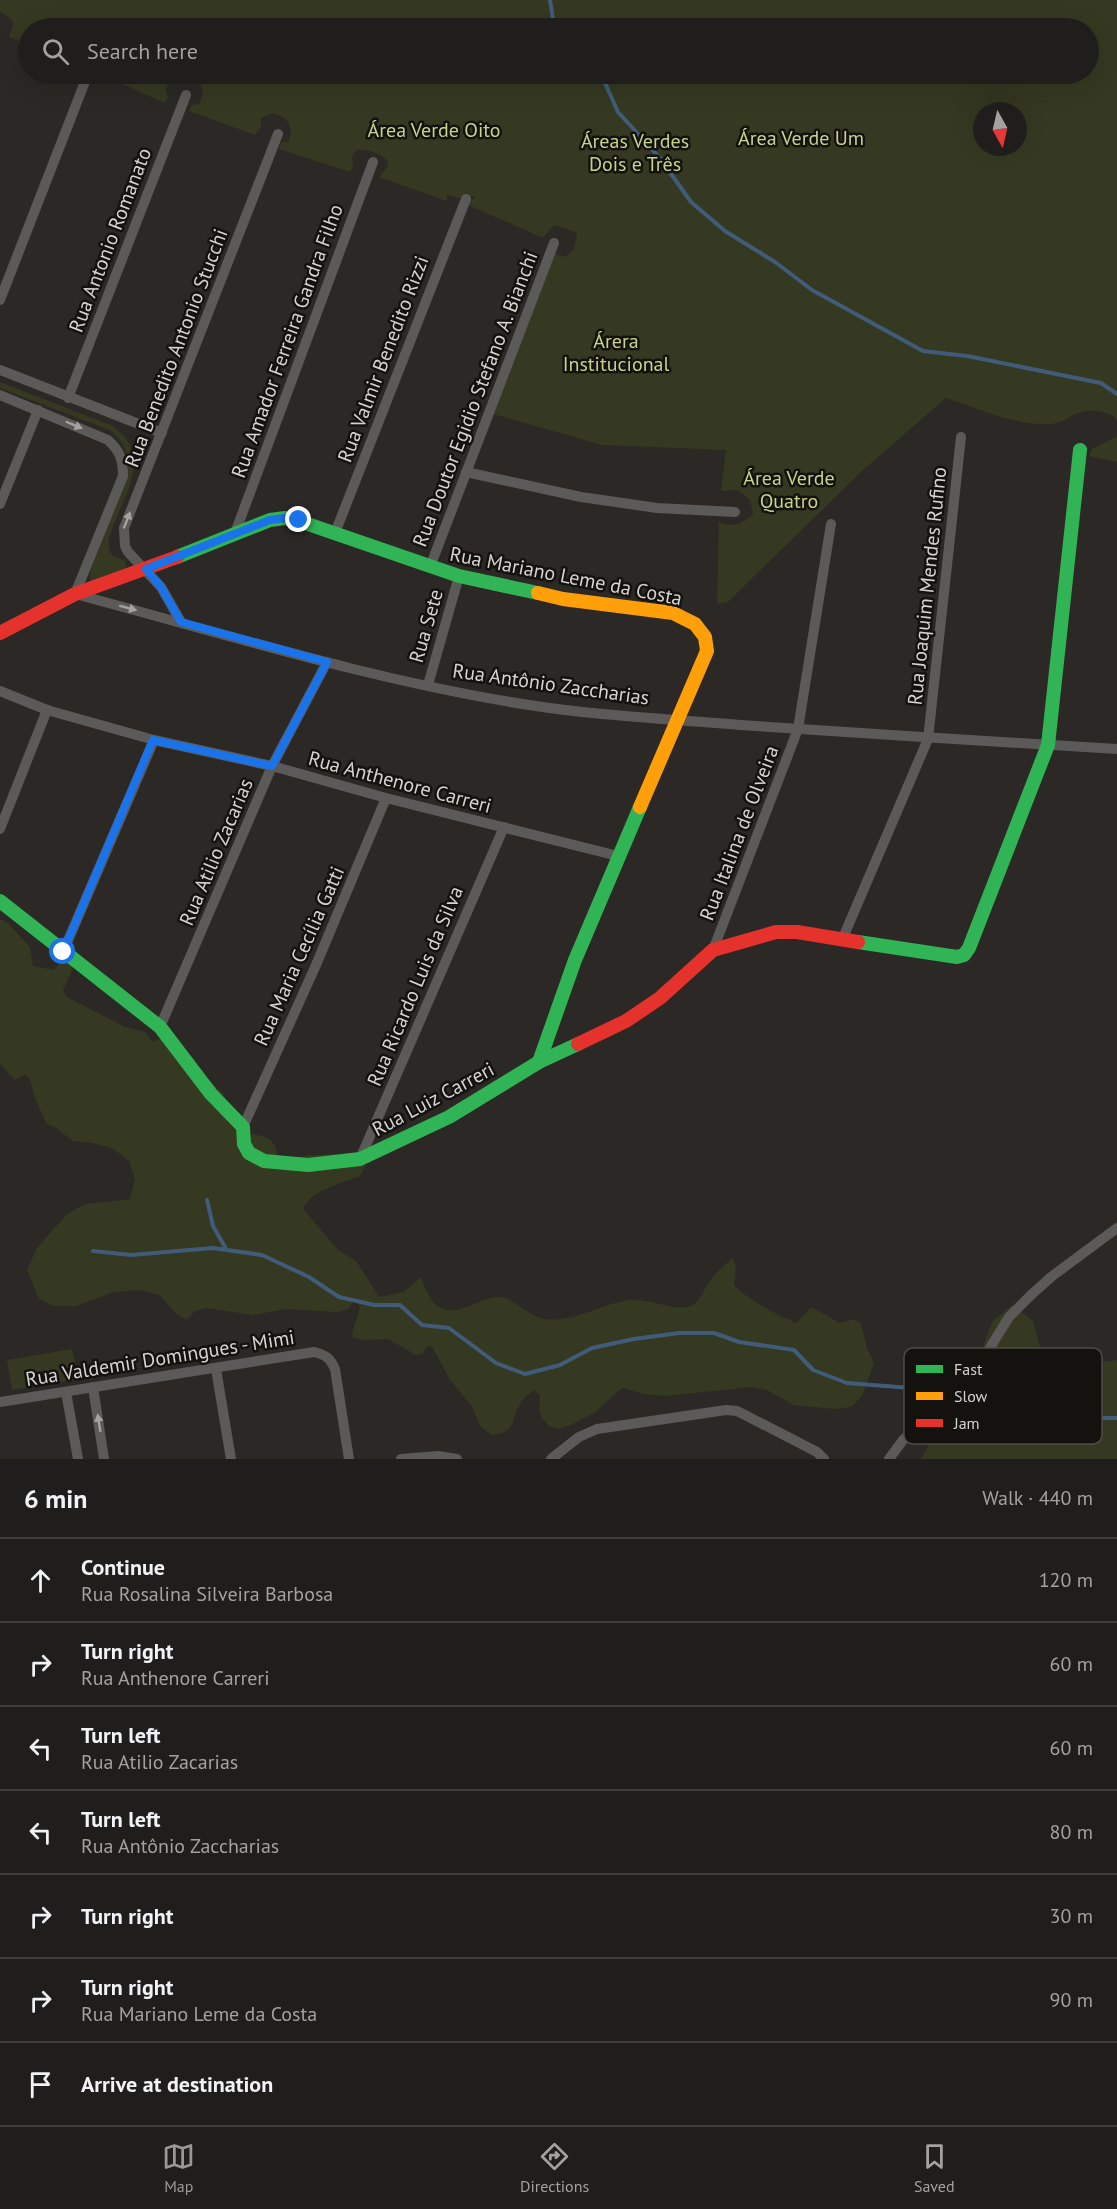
<!DOCTYPE html>
<meta charset="utf-8">
<style>
:root{--surface:#201e1c;--page:#2d2b29;--text:#f1f3f6;--muted:#a2a2a3;--line:#3d3c3b;--accent:#9a9794}
body{margin:0;font-family:"PT Sans",sans-serif;background:var(--page);color:var(--text)}
.compass{position:absolute;left:973px;top:102px;width:54px;height:54px;border-radius:50%;background:var(--surface);box-shadow:0 6px 24px #0002;rotate:172deg}
.stop{position:absolute;width:18px;height:18px;margin:-14px;border:4px solid #1a73e8;border-radius:50%;background:#fff}
.stop.end{background:#1a73e8;border-color:#fff;box-shadow:0 2px 6px #0008}
.list{margin:0;padding:0;list-style:none}
h2{display:flex;justify-content:space-between;align-items:center;height:78px;margin:0;padding:0 24px;font-size:26px}
h2 small{font-size:20px;font-weight:400;color:var(--muted)}
.list li{display:grid;grid-template-columns:39px 1fr auto;gap:18px;align-items:center;box-sizing:border-box;height:84px;padding:0 24px;border-top:2px solid var(--line)}
.list b{display:block;font-size:22px;white-space:nowrap}
.list p{margin:0;font-size:20px;white-space:nowrap;color:var(--muted)}
.list em{font-size:20px;font-style:normal;color:var(--muted)}
.icon{flex:none;width:33px;height:33px;fill:none;stroke:currentColor;stroke-width:2;stroke-linecap:round;stroke-linejoin:round}
.map{position:relative;flex:none;width:1117px;height:1459px;overflow:hidden}
.search{position:absolute;background:var(--surface);box-shadow:0 6px 24px #0002;left:18px;right:18px;top:18px;height:66px;display:flex;align-items:center;gap:15px;box-sizing:border-box;padding:0 21px;border-radius:33px;color:var(--muted);font-size:22px}
.sheet{height:666px;background:var(--surface)}
nav{display:flex;justify-content:space-around;align-items:center;box-sizing:border-box;height:84px;border-top:2px solid var(--line);background:var(--surface);font-size:16px;color:var(--muted)}
nav a{display:grid;justify-items:center;gap:3px}
nav .on{color:var(--accent)}
.map>svg:first-child{display:block}
.green{fill:#353921;fill-rule:evenodd}
.lines{fill:none;stroke-linecap:round;stroke-linejoin:round}
.stream{stroke:#415c7b;stroke-width:4}
.street{stroke:#5c5a58;stroke-width:10}
.fast{stroke:#30b455;stroke-width:14}
.slow{stroke:#ff9f0a;stroke-width:14}
.jam{stroke:#e5322d;stroke-width:14}
.oneway{fill:#a5a3a0}
.route{stroke:#1a73e8;stroke-width:8}
.labels{text-anchor:middle;dominant-baseline:central;stroke-width:5;stroke-linejoin:round;paint-order:stroke}
.park-label{font-size:20px;fill:#c5d58c;stroke:#14120f}
.street-label{font-size:20px;fill:#d6d3d0;stroke:#14120f}
.key{fill:#14120f;stroke:#4e4c49;stroke-width:1.5}
.key-label{font-size:16px;fill:#d6d3d0}
</style>
<div class="map">
<svg width="1117" height="1459" viewBox="0 0 1117 1459">
<rect width="100%" height="100%" fill="#2b2825"/>
<g class="green">
<path d="M 0,0 L 1117,0 L 1117,420 C 1109,410 1089,409 1078,413 C 1069,417 1060,423 1051,424 C 1016,426 979,409 946,398 L 863,470 L 728,602 L 717,604 L 719,522 C 733,528 742,525 753,514 L 750,500 L 738,490 L 721,491 L 726,450 L 602,445 L 493,414 L 555,254 L 566,257 L 574,248 L 577,234 L 575,232 L 555,225 L 552,227 L 543,238 L 468,205 L 475,196 L 459,198 L 447,195 L 447,201 L 379,177 L 387,167 L 388,162 C 381,153 367,149 356,150 L 352,157 L 353,166 L 350,172 L 279,149 L 282,142 L 288,142 C 295,126 288,118 273,113 L 261,118 L 261,127 L 255,135 L 189,111 L 192,105 L 199,104 L 203,93 L 200,82 L 187,75 L 170,79 L 166,90 L 168,98 L 164,103 L 101,74 L 1088,74 L 1088,28 L 28,28 L 28,45 L 9,37 L 13,25 L 11,19 L 0,12 ZM 982,111 L 1018,111 L 1018,147 L 982,147 Z"/>
<path d="M 0,382 L 111,425 C 152,452 128,489 114,524 C 111,532 106,542 110,551 C 112,557 119,558 125,560 L 127,571 L 91,587 L 90,572 L 127,477 C 130,458 126,442 109,430 L 0,388 Z"/>
<polygon points="1117,436 1117,462 1089,456 1092,449"/>
<path d="M 0,919 L 8,923 L 30,947 L 33,966 L 54,970 L 65,955 L 73,968 L 63,990 L 67,997 L 125,1027 L 145,1032 L 153,1042 L 168,1035 L 191,1063 L 223,1093 L 240,1134 C 250,1135 266,1133 273,1143 C 280,1153 273,1154 287,1162 L 307,1155 L 351,1154 L 366,1164 L 360,1176 C 341,1184 311,1190 303,1209 L 337,1249 L 357,1262 L 379,1297 L 404,1292 L 420,1277 C 426,1288 431,1306 444,1309 C 460,1315 481,1298 496,1297 C 515,1296 526,1316 545,1319 C 574,1323 600,1304 629,1300 C 646,1298 672,1310 687,1307 C 701,1305 702,1290 710,1281 C 716,1272 725,1265 732,1258 L 736,1266 L 734,1285 C 752,1303 773,1312 796,1323 L 811,1307 L 840,1323 L 853,1319 L 861,1323 L 867,1348 L 874,1363 L 862,1396 L 851,1407 L 834,1409 L 794,1405 L 767,1390 L 752,1387 L 665,1396 L 643,1394 L 624,1388 L 619,1390 L 596,1412 L 571,1425 L 559,1429 L 550,1427 L 542,1418 L 539,1411 L 540,1396 L 534,1390 C 530,1393 526,1396 523,1400 C 510,1416 519,1432 492,1435 L 480,1426 L 471,1405 L 450,1380 L 432,1346 L 427,1347 L 421,1354 L 416,1355 L 388,1339 L 361,1340 L 353,1337 L 352,1333 L 360,1308 L 355,1299 L 349,1309 L 337,1312 L 287,1309 L 253,1315 L 206,1308 L 195,1311 L 187,1320 L 177,1315 L 160,1295 L 139,1290 L 114,1292 L 76,1306 L 54,1306 L 39,1299 L 27,1270 L 37,1248 L 67,1214 L 85,1204 L 130,1199 L 135,1179 L 129,1161 L 112,1148 L 92,1143 L 73,1141 L 56,1128 L 47,1124 L 35,1099 L 30,1079 L 25,1075 L 15,1080 L 0,1064 Z"/>
<polygon points="1012,1305 1033,1321 1041,1351 1092,1363 1117,1360 1117,1459 921,1459 941,1420 967,1390 992,1322"/>
<polygon points="72,1349 78,1379 12,1390 7,1360"/>
</g>
<g class="lines">
<g class="stream">
<polyline points="550,0 554,26 557,28"/>
<polyline points="601,74 618,112 659,157 691,202 725,231 775,262 812,290 923,351 967,356 1101,383 1117,394"/>
<polyline points="207,1200 213,1226 226,1249"/>
<polyline points="93,1251 131,1255 213,1248 262,1255 309,1277 339,1297 374,1305 400,1305 422,1325 449,1328 496,1363 525,1374 560,1365 592,1348 634,1339 679,1333 714,1333 739,1342 794,1350 813,1370 847,1383 936,1390"/>
<polyline points="981,1398 1002,1413 1040,1428 1095,1418 1117,1418"/>
</g>
<g class="street">
<polyline points="0,300 88,74"/>
<polyline points="0,370 162,433"/>
<path d="M 0,395 L 108,440 C 120,451 123,460 123,476 L 75,594 C 225,634 375,681 529,705 C 599,716 670,719 740,725 C 866,734 991,741 1117,749"/>
<polyline points="68,398 186,95"/>
<polyline points="466,472 581,497 657,508 735,512"/>
<polyline points="0,504 38,410"/>
<polyline points="235,533 373,162"/>
<polyline points="335,533 466,199"/>
<polyline points="430,567 554,243"/>
<polyline points="181,622 161,587 128,552 125,546 124,528 278,134"/>
<polyline points="428,685 459,576"/>
<polyline points="0,691 47,710 154,740 272,766 386,798 618,856"/>
<polyline points="0,829 47,710"/>
<polyline points="842,940 928,739 961,437"/>
<polyline points="713,950 798,729 831,524"/>
<polyline points="63,952 154,740"/>
<polyline points="160,1027 272,766 327,662"/>
<polyline points="243,1127 316,965 386,798"/>
<polyline points="360,1159 504,827"/>
<polyline points="216,1369 231,1459"/>
<polyline points="93,1387 104,1459"/>
<polyline points="66,1392 78,1459"/>
<path d="M 0,1402 L 314,1352 C 326,1355 330,1358 335,1369 L 349,1459"/>
<polyline points="401,1459 438,1456 457,1459"/>
<polyline points="551,1459 579,1437 597,1429 726,1410 737,1411 745,1415 817,1452 824,1459"/>
<polyline points="889,1459 903,1440 972,1377 1009,1317 1031,1295 1051,1277 1117,1228"/>
</g>
<g class="fast">
<polyline points="177,557 270,520 285,518 299,521 459,576 538,593"/>
<polyline points="0,901 160,1027 211,1094 243,1127 244,1144 249,1153 264,1161 308,1165 360,1159 449,1117 539,1062 578,1044"/>
<polyline points="858,942 957,957 964,955 969,948 1048,745 1080,450"/>
<polyline points="539,1062 575,960 640,807"/>
</g>
<polyline class="slow" points="538,593 563,599 673,613 695,624 705,637 707,651 640,807"/>
<g class="jam">
<polyline points="0,633 75,594 177,557"/>
<polyline points="578,1044 626,1021 660,998 713,950 776,932 797,932 858,942"/>
</g>
</g>
<defs><path id="oneway-solid" d="M-6-.8H1V-3.2L6.5 0L1 3.2V.8H-6Z" transform="scale(1.5)"/></defs>
<g class="oneway">
<use href="#oneway-solid" transform="translate(74 425) rotate(23)"/>
<use href="#oneway-solid" transform="translate(127 520) rotate(-69)"/>
<use href="#oneway-solid" transform="translate(128 608) rotate(15)"/>
<use href="#oneway-solid" transform="translate(99 1423) rotate(-99)"/>
</g>
<g class="lines">
<polyline class="route" points="63,952 153,740 272,766 327,662 181,622 161,587 146,569 270,520 285,518 299,520"/>
</g>
<g class="labels">
<g class="park-label">
<text x="434" y="130">Área Verde Oito</text>
<text x="801" y="138">Área Verde Um</text>
<text x="635" y="141">Áreas Verdes<tspan x="635" dy="23">Dois e Três</tspan></text>
<text x="616" y="341">Árera<tspan x="616" dy="23">Institucional</tspan></text>
<text x="789" y="478">Área Verde<tspan x="789" dy="23">Quatro</tspan></text>
</g>
<g class="street-label">
<text transform="translate(110 240) rotate(-69)">Rua Antonio Romanato</text>
<text transform="translate(287 341) rotate(-70)">Rua Amador Ferreira Gandra Filho</text>
<text transform="translate(176 348) rotate(-69)">Rua Benedito Antonio Stucchi</text>
<text transform="translate(383 359) rotate(-69)">Rua Valmir Benedito Rizzi</text>
<text transform="translate(475 399) rotate(-69)">Rua Doutor Egidio Stefano A. Bianchi</text>
<text transform="translate(566 576) rotate(11)">Rua Mariano Leme da Costa</text>
<text transform="translate(927 586) rotate(-84)">Rua Joaquim Mendes Rufino</text>
<text transform="translate(426 626) rotate(-74)">Rua Sete</text>
<text transform="translate(551 684) rotate(8)">Rua Antônio Zaccharias</text>
<text transform="translate(400 782) rotate(15)">Rua Anthenore Carreri</text>
<text transform="translate(739 833) rotate(-69)">Rua Italina de Olveira</text>
<text transform="translate(216 852) rotate(-67)">Rua Atilio Zacarias</text>
<text transform="translate(299 956) rotate(-66)">Rua Maria Cecília Gatti</text>
<text transform="translate(415 986) rotate(-67)">Rua Ricardo Luis da Silva</text>
<text transform="translate(433 1099) rotate(-28)">Rua Luiz Carreri</text>
<text transform="translate(160 1358) rotate(-9)">Rua Valdemir Domingues - Mimi</text>
</g>
</g>
<rect x="904" y="1348" width="198" height="96" rx="9" class="key"/>
<rect x="916" y="1365" width="27" height="8" fill="#30b455"/>
<rect x="916" y="1392" width="27" height="8" fill="#ff9f0a"/>
<rect x="916" y="1419" width="27" height="8" fill="#e5322d"/>
<g class="key-label">
<text x="954" y="1375">Fast</text>
<text x="954" y="1402">Slow</text>
<text x="954" y="1429">Jam</text>
</g>
</svg>
<svg class="compass" viewBox="-18 -18 36 36"><path d="M0-13l5 13h-10z" fill="#e53935"/><path d="M0 13l5-13h-10z" fill="#a2a2a3"/></svg>
<div class="stop" style="left:63px;top:952px"></div>
<div class="stop end" style="left:299px;top:520px"></div>
<div class="search"><svg class="icon" aria-label="search" viewBox="0 0 24 24"><circle cx="10" cy="10" r="6"/><path d="M15 15l6 6"/></svg>Search here</div>
</div>
<section class="sheet">
<h2>6 min<small>Walk · 440 m</small></h2>
<ul class="list">
<li><svg class="icon" aria-label="ahead" viewBox="0 0 24 24"><path d="M12 20V5M6 11l6-6 6 6"/></svg><div><b>Continue</b><p>Rua Rosalina Silveira Barbosa</p></div><em>120 m</em></li>
<li><svg class="icon" aria-label="right" viewBox="0 0 24 24"><path d="M7 20v-9h11M14 6l5 5-5 5"/></svg><div><b>Turn right</b><p>Rua Anthenore Carreri</p></div><em>60 m</em></li>
<li><svg class="icon" aria-label="left" viewBox="0 0 24 24"><path d="M17 20v-9H6M10 6l-5 5 5 5"/></svg><div><b>Turn left</b><p>Rua Atilio Zacarias</p></div><em>60 m</em></li>
<li><svg class="icon" aria-label="left" viewBox="0 0 24 24"><path d="M17 20v-9H6M10 6l-5 5 5 5"/></svg><div><b>Turn left</b><p>Rua Antônio Zaccharias</p></div><em>80 m</em></li>
<li><svg class="icon" aria-label="right" viewBox="0 0 24 24"><path d="M7 20v-9h11M14 6l5 5-5 5"/></svg><div><b>Turn right</b></div><em>30 m</em></li>
<li><svg class="icon" aria-label="right" viewBox="0 0 24 24"><path d="M7 20v-9h11M14 6l5 5-5 5"/></svg><div><b>Turn right</b><p>Rua Mariano Leme da Costa</p></div><em>90 m</em></li>
<li><svg class="icon" aria-label="arrive" viewBox="0 0 24 24"><path d="M6 21V4h12l-3 4 3 4H6"/></svg><div><b>Arrive at destination</b></div></li>
</ul>
</section>
<nav>
<a class="on"><svg class="icon" aria-label="map" viewBox="0 0 24 24"><path d="M3 6l6-2 6 2 6-2v14l-6 2-6-2-6 2zM9 4v14M15 6v14"/></svg>Map</a>
<a><svg class="icon" aria-label="directions" viewBox="0 0 24 24"><path d="M12 3l9 9-9 9-9-9zM9 14v-3h6M13 9l2 2-2 2"/></svg>Directions</a>
<a><svg class="icon" aria-label="saved" viewBox="0 0 24 24"><path d="M7 4h10v16l-5-4-5 4z"/></svg>Saved</a>
</nav>
